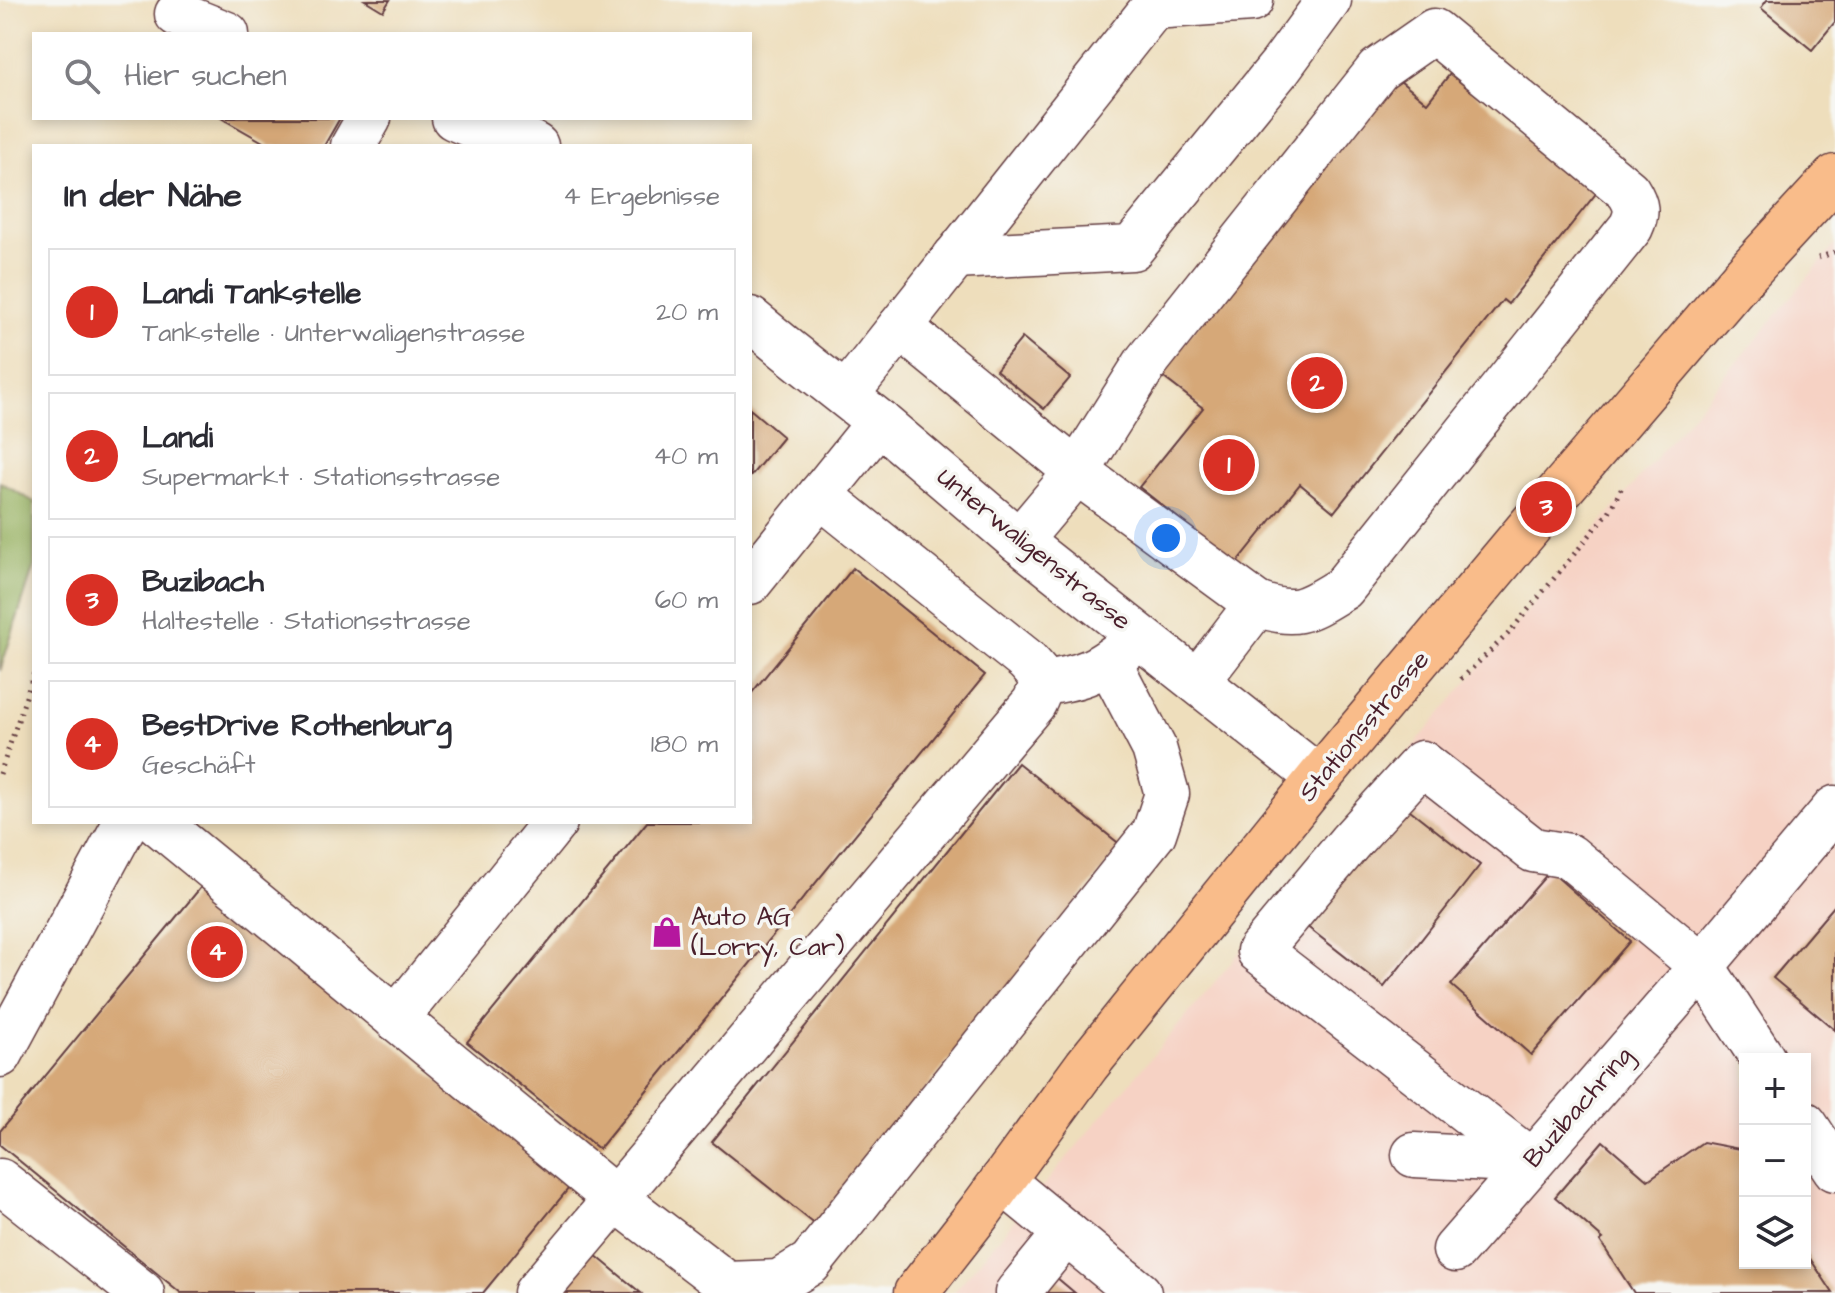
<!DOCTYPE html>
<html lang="de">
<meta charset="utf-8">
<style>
:root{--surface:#fff;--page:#f2f2f3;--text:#2b2b33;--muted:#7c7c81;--line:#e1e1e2;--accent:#d93025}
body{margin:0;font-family:"Architects Daughter",sans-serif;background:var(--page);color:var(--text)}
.controls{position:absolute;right:24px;bottom:24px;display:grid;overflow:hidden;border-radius:0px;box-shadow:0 4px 12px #0003}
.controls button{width:72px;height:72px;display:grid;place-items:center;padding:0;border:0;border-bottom:2px solid var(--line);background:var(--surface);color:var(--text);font:40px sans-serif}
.you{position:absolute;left:1166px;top:538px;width:28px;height:28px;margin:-20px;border:6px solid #fff;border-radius:50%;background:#1a73e8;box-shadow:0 0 0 12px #1a73e833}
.badge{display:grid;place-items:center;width:52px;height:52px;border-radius:50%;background:var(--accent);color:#fff;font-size:26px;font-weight:700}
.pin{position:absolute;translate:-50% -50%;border:4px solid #fff;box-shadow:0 2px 8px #0006}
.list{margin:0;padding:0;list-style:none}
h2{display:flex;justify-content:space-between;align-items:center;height:104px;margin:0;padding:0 32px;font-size:34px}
h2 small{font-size:26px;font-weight:400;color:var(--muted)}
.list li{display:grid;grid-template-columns:52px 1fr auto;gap:24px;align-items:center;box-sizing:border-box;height:128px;margin:0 16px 16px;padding:0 16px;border:2px solid var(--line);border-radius:0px}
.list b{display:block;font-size:30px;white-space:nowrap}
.list p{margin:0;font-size:26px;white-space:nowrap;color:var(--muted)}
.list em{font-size:26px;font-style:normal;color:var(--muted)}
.icon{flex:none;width:44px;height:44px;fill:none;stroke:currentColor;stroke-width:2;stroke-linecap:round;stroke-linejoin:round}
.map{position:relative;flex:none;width:1835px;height:1293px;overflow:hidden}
.search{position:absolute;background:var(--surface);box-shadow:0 4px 12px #0003;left:32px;top:32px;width:720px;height:88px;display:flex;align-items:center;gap:20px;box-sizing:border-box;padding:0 28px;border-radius:0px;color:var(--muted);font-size:30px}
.panel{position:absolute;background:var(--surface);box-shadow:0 4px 12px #0003;left:32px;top:144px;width:720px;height:680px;border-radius:0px}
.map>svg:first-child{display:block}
.built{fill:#f6d2c4;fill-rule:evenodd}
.forest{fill:#9ab365;stroke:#726948;stroke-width:2}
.building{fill:#d6a878}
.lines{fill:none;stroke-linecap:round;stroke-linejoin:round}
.minor-casing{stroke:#633c41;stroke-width:47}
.major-casing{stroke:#633c41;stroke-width:47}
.path{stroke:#633c41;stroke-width:5;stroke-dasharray:2 6;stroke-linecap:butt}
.minor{stroke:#fff;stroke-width:44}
.major{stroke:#f9bc8a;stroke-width:44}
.labels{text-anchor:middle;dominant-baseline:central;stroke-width:7;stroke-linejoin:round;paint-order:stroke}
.street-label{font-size:26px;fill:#4a1f2b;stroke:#f6f6f2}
.poi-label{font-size:26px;fill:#4a1f2b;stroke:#f6f6f2;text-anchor:start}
</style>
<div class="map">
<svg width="1835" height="1293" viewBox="0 0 1835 1293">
<rect width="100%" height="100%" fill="#f6f6f2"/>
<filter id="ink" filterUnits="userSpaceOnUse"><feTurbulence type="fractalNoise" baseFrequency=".0125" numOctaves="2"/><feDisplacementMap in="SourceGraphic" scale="16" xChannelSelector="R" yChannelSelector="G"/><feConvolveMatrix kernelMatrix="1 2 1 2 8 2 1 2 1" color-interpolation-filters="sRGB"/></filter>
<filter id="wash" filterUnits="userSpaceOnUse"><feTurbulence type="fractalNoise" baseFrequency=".006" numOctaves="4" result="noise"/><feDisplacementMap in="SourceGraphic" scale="32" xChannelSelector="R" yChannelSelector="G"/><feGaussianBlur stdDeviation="1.8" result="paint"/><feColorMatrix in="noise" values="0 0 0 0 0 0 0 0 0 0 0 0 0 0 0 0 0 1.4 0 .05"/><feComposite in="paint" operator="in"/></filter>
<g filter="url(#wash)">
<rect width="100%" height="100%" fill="#eedebc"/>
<path class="built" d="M 1835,245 L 1835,1293 L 953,1293 ZM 1745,1059 L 1805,1059 L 1805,1263 L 1745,1263 Z"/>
<polygon class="forest" points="0,482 34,502 34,566 0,671"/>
<g id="blocks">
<g class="building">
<polygon points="365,0 390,0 383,11"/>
<polygon points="1767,0 1835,0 1835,22 1812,50 1761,8"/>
<polygon points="1450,74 1598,191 1508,304 1503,300 1334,512 1300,484 1236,564 1139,487 1203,408 1159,374 1395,77 1427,103"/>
<polygon points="221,118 340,118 324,146 270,146"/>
<polygon points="1022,338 1070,378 1044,409 996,370"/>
<polygon points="750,409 783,437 750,477"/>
<polygon points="853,568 985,675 599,1149 467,1042 647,822 750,822 750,695"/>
<polygon points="1018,763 1122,846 816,1225 712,1142"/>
<polygon points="1396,799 1480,865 1384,987 1300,921"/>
<polygon points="1550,871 1630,941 1531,1055 1451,985"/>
<polygon points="201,887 569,1188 483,1293 181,1293 0,1145 0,1131"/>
<polygon points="1835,905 1835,1030 1773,978"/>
<polygon points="1603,1141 1648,1180 1703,1142 1745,1150 1745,1263 1805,1263 1805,1251 1833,1293 1634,1293 1600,1241 1603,1239 1555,1197"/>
<polygon points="589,1250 641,1293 554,1293"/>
<polygon points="1056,1277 1075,1293 1043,1293"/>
</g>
</g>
</g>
<g filter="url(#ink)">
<use href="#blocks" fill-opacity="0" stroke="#633c41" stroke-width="2"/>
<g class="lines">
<defs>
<g id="minor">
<polyline points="1153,7 1251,0"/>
<polyline points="177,14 227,34"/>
<polyline points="454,118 475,127 508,130 536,146"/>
<polyline points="353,146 369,118"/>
<polyline points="955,257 1132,248 1280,67 1329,0"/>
<polyline points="750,319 789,351 879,422 1019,541 1319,778"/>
<path d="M 900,327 L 1077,472 L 1147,361 L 1378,70 L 1434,31 L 1628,191 C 1637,205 1638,212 1631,227 L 1343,588 C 1308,609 1298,619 1257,604 L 1198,681"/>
<polyline points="846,395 1159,0"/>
<polyline points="1019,541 1077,472 1257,604"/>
<polyline points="750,582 879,422"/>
<path d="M 1042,683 C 1084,678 1100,670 1132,643"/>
<polyline points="157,822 616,1199 727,1284 735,1293"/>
<polyline points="396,1019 555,822"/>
<polyline points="0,1055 126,822"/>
<polyline points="1805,1124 1835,1169"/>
<polyline points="1414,1155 1531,1161"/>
<polyline points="1531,1161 1259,951 1350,842 1422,763 1533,850 1569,856 1702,966 1763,1059"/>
<polyline points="0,1181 142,1293"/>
<polyline points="1002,1181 1139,1293"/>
<polyline points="1455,1250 1702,966 1835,808"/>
<polyline points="727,1284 779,1282 810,1263 1154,833 1167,794 1154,748 1109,662"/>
<path d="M 536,1293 L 1034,703 C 1045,681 1042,677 1026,660 L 820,495"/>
<polyline points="1017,1293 1066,1233"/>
</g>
<polyline id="major" points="916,1293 981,1210 1087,1065 1319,778 1546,507 1741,279 1835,177"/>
</defs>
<use href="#minor" class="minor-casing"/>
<use href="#major" class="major-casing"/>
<g class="path">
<polyline points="1818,258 1835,252"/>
<polyline points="1461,679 1508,634 1609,512 1623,485"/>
<polyline points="0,774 34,673"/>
</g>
<use href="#minor" class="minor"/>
<use href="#major" class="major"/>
</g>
</g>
<defs>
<symbol id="shop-bare" viewBox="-9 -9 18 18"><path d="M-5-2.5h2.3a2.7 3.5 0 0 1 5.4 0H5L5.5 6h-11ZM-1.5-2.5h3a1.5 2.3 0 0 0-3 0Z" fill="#b5179e" stroke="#f6f6f2" stroke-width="2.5" paint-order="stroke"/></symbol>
</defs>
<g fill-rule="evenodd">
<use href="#shop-bare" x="645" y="910" width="44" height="44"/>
</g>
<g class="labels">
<g class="street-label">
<text transform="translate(1034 549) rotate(39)">Unterwaligenstrasse</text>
<text transform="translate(1364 726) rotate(-50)">Stationsstrasse</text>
<text transform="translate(1578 1107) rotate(-49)">Buzibachring</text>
</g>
<g class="poi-label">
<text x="691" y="917">Auto AG<tspan x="691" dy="30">(Lorry, Car)</tspan></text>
</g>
</g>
</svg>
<div class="controls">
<button>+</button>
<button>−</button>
<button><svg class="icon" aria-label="layers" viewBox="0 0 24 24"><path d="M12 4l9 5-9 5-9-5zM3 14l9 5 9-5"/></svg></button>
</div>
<div class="you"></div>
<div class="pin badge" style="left:1229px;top:465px">1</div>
<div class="pin badge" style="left:1317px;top:383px">2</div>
<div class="pin badge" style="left:1546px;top:507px">3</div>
<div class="pin badge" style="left:217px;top:952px">4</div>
<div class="search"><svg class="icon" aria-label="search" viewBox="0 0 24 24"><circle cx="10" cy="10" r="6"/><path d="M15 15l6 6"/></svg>Hier suchen</div>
<section class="panel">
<h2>In der Nähe<small>4 Ergebnisse</small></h2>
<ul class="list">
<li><span class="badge">1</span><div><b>Landi Tankstelle</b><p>Tankstelle · Unterwaligenstrasse</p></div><em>20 m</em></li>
<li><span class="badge">2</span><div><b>Landi</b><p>Supermarkt · Stationsstrasse</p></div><em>40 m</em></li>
<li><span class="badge">3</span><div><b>Buzibach</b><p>Haltestelle · Stationsstrasse</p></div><em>60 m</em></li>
<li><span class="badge">4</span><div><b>BestDrive Rothenburg</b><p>Geschäft</p></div><em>180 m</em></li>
</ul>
</section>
</div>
